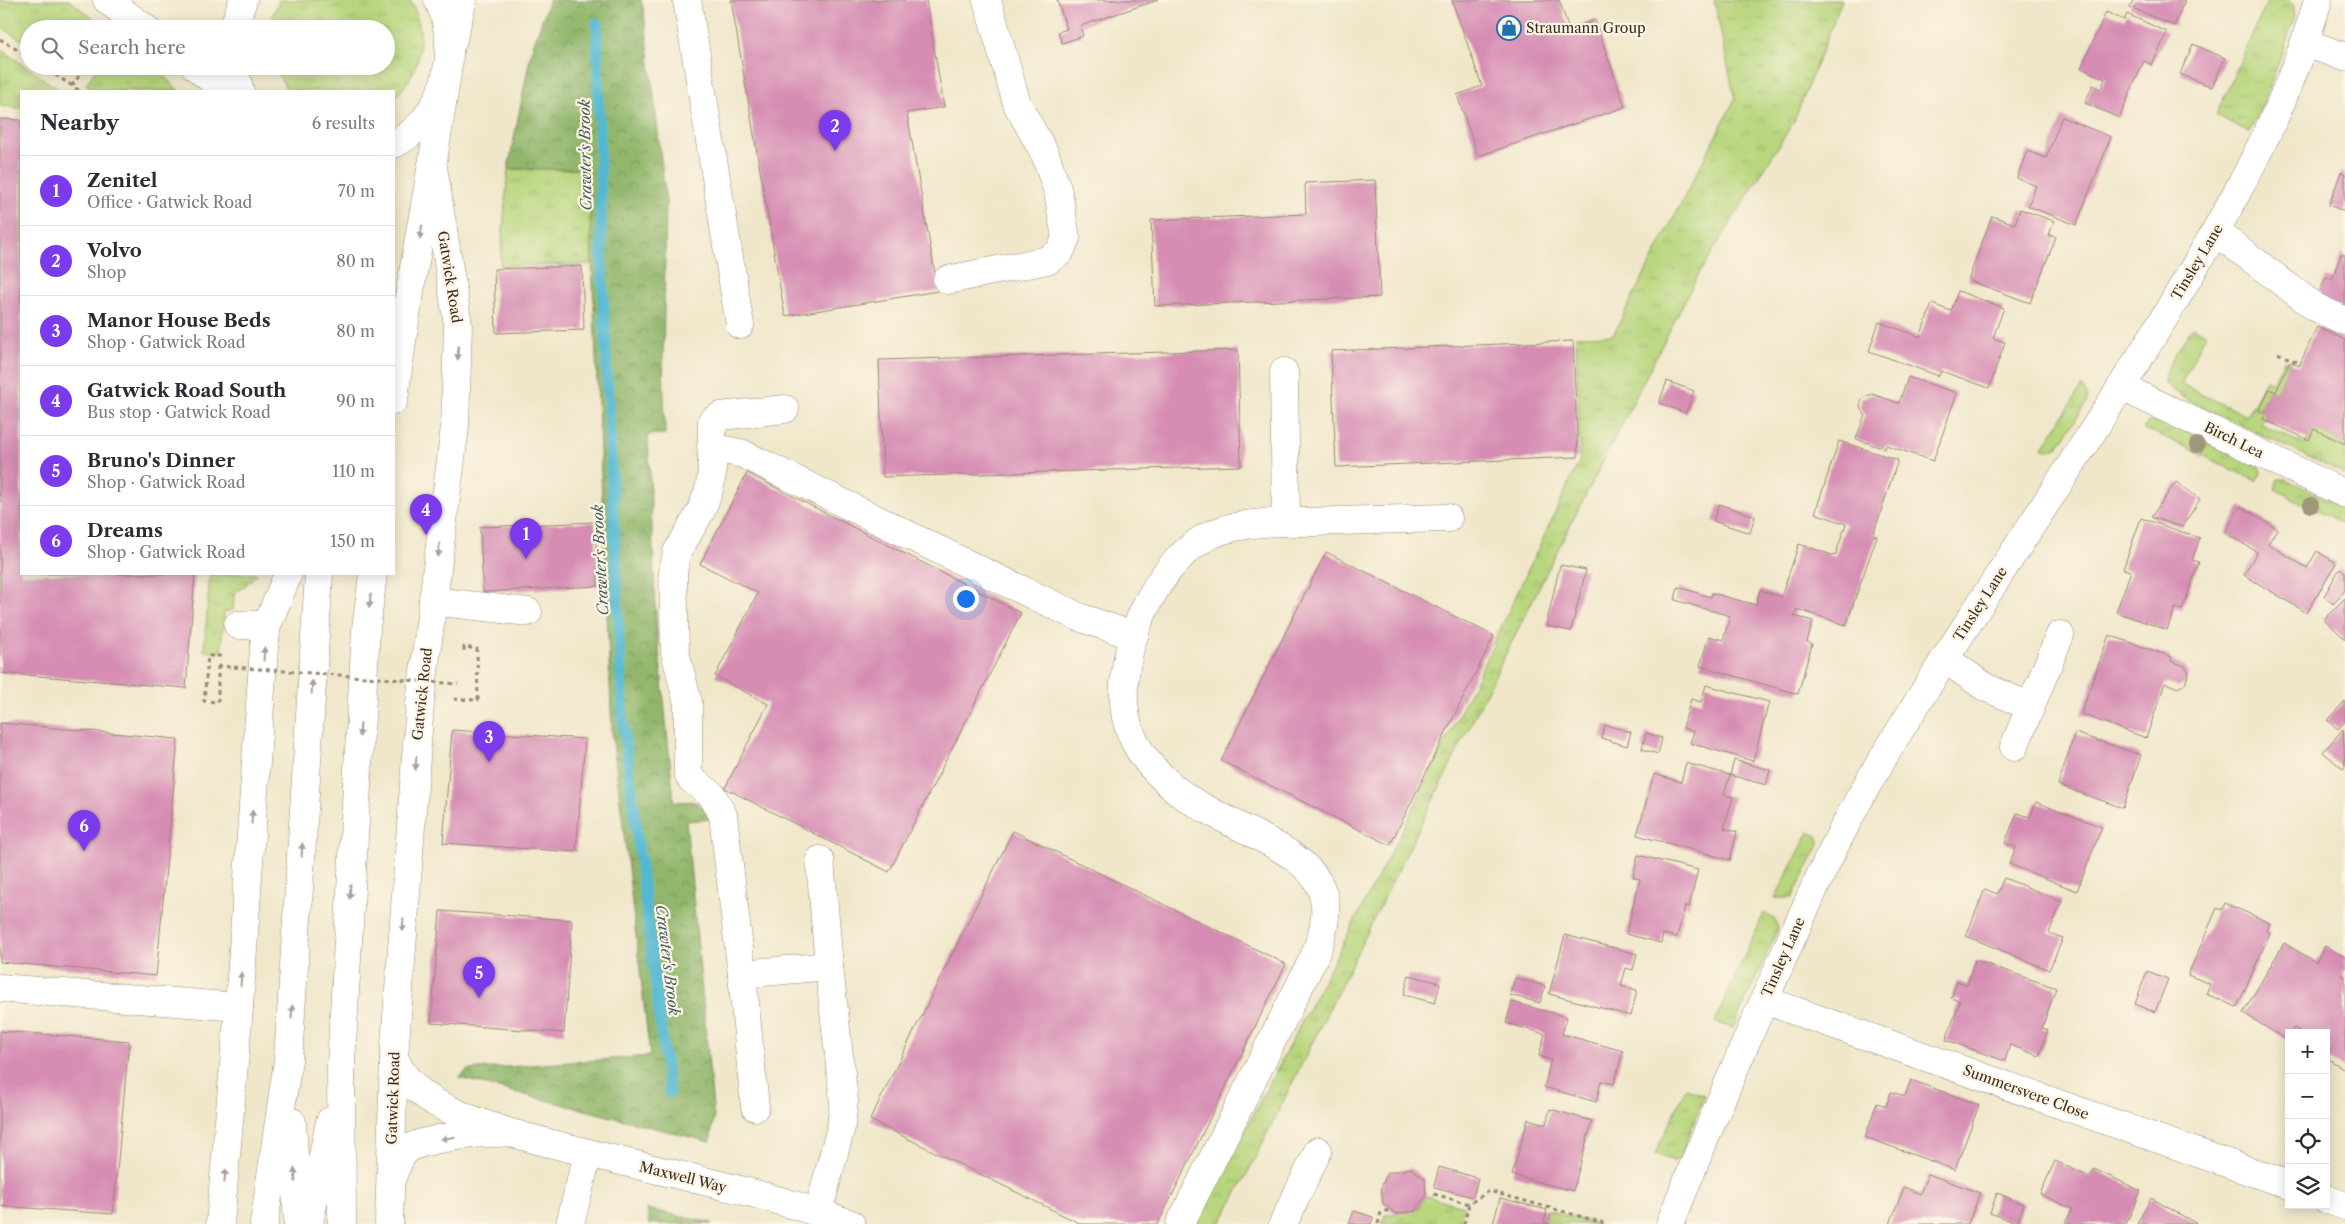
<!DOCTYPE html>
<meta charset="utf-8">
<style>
:root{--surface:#fff;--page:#f7f7f7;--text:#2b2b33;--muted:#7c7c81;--line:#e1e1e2;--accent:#7c3aed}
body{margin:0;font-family:"Libre Caslon Text",serif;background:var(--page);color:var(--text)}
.controls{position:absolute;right:15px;bottom:15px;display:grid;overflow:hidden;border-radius:0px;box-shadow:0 2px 12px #0003}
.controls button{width:45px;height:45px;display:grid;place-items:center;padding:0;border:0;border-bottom:1px solid var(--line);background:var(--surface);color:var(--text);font:25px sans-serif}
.you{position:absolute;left:965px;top:598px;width:18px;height:18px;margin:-12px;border:4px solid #fff;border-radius:50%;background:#1a73e8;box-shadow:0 0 0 8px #1a73e833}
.badge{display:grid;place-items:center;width:32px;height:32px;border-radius:50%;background:var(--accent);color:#fff;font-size:16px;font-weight:700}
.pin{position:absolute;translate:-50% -41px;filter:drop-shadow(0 1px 2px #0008)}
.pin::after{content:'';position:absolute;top:26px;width:18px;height:15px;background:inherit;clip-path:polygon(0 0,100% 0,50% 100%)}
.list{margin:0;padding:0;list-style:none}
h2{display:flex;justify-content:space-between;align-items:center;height:65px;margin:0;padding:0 20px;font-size:21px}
h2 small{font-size:16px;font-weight:400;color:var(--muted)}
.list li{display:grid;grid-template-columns:32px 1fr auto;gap:15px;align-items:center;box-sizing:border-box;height:70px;padding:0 20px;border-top:1px solid var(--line)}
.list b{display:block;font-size:19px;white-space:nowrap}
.list p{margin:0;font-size:16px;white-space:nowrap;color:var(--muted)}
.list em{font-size:16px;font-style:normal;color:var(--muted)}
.icon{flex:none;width:28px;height:28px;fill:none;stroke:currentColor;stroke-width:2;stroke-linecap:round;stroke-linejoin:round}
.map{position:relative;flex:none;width:2345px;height:1224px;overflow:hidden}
.search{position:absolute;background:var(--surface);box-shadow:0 2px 12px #0003;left:20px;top:20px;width:375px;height:55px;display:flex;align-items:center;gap:12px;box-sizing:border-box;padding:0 18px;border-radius:28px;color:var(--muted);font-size:19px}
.panel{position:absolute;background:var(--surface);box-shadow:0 2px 12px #0003;left:20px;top:90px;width:375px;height:485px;border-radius:0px}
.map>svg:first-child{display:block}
.grass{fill:url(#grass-tufts);stroke:#7a804e}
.forest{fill:url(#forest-crowns);stroke:#667045}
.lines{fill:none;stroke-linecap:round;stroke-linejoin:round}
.stream{stroke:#53b9d2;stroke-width:11}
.building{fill:#d68cb3}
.minor-casing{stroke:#968874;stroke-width:29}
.path{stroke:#968874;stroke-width:3;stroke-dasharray:4 4;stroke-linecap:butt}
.minor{stroke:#fff;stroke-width:28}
.path-bridge{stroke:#968874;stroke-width:3;stroke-dasharray:4 4;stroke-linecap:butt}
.tree{fill:#9e9779}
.oneway{fill:#a79f9a}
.labels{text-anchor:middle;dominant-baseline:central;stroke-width:4.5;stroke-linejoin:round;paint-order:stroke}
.poi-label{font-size:14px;fill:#3b2a1e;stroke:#fcf5e5;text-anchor:start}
.street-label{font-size:14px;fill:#3b2a1e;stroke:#fcf5e5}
.water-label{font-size:15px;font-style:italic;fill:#435c5d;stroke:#fcf5e5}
</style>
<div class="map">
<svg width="2345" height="1224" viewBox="0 0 2345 1224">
<defs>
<pattern id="grass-tufts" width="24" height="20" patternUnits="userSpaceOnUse" patternTransform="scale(1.25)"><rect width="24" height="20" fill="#b8d67d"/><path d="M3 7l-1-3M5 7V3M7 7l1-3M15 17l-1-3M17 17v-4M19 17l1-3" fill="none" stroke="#9fb86c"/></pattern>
<pattern id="forest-crowns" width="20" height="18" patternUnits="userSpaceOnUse" patternTransform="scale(1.25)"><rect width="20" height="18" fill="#92b76c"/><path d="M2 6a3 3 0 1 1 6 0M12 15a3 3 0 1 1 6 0" fill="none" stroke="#789558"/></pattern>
</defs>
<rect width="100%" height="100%" fill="#fcf5e5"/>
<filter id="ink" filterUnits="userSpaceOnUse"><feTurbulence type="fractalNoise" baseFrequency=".02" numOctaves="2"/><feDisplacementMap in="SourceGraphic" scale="10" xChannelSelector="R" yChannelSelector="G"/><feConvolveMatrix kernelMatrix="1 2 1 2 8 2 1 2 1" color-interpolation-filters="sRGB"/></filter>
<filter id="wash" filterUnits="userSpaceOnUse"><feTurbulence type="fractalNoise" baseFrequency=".0096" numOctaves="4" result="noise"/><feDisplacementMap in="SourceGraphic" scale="20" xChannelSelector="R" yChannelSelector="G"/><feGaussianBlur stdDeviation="1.12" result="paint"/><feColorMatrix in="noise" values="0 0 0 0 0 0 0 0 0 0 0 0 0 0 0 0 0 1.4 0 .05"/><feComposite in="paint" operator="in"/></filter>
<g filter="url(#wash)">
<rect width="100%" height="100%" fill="#f0e7ca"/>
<g class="grass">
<polygon points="0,0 69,0 105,28 29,29 29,45 0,26"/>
<path d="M 279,0 L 410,0 C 428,33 422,72 394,98 L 394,91 L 288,91 L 273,66 L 386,66 L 386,29 L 268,29 Z"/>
<polygon points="1714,0 1842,0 1794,121 1697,277 1684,302 1547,571 1249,1170 1220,1224 1196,1224 1405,825 1488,655 1580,460 1576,336 1613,335 1735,99"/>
<polygon points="2268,0 2289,0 2293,5 2295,17 2263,104 2249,132 2216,115"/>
<polygon points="0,49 61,91 21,91 21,108 0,106"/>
<polygon points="99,66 153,66 179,91 96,91 86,84"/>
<polygon points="508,169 588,169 602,264 500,266"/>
<path d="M 2193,327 L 2206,334 L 2181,384 L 2247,416 L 2266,379 L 2272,383 L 2284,360 L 2290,362 L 2276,392 L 2269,389 L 2259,410 L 2266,414 L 2261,424 L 2305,445 L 2314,429 L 2345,444 L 2345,474 L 2190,401 L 2171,389 L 2164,382 C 2168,361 2181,345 2193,327 Z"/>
<polygon points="2082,386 2087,395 2087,402 2058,447 2049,450 2042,449"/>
<polygon points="2161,420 2260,467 2261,474 2256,481 2156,433 2143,429 2148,422"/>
<polygon points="2278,479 2286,479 2345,509 2345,525 2275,489"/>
<polygon points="210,574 257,574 245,586 234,593 233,610 224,612 221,652 204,651"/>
<polygon points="1809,832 1817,836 1820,843 1792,898 1775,898"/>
<polygon points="1764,913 1775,920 1778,929 1733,1028 1715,1022"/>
<polygon points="1686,1088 1704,1095 1680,1159 1674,1161 1655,1154"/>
<polygon points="1426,1196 1464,1206 1459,1224 1382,1224 1385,1215 1415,1211"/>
<polygon points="1547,1210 1596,1224 1552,1224 1544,1222"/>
</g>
<g class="forest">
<path d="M 549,0 L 641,0 L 644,12 L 666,202 L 663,361 L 665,434 L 648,435 L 656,620 L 674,802 C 697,801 698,799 711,819 L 686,821 L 714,1118 L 710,1142 L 459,1078 L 467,1070 L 650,1056 L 612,732 L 588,169 L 508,169 L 531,52 Z"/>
<polygon points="647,1209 711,1223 711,1224 649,1224"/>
</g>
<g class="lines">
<polyline class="stream" points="597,23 602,264 623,722 669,1093"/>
</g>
<g id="blocks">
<g class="building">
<polygon points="731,0 926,0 944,107 907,113 938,291 785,316"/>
<polygon points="1057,0 1158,0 1080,26 1083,36 1062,43 1058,32 1067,29"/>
<polygon points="1452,0 1559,0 1569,29 1595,20 1625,107 1478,156 1457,95 1482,86"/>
<polygon points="2133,0 2185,0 2174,26 2130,7"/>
<polygon points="2106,12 2124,20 2127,14 2167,32 2152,65 2144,61 2119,118 2085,103 2093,85 2101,89 2105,79 2081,68"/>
<polygon points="2193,44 2225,58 2212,87 2180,74"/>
<polygon points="2062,117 2111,137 2076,225 2028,206 2036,186 2017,178 2027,151 2046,158"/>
<polygon points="0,119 21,120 21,574 195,574 186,688 0,673"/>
<polygon points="2341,172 2345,174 2345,212 2329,205"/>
<polygon points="1375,180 1380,297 1155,306 1151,220 1306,214 1305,183"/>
<polygon points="2020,209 2054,221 2049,235 2056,237 2030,303 1968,280 1992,216 2015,224"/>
<polygon points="2341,254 2345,255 2345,309 2317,298 2326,277 2332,279"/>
<polygon points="582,266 584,330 496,333 494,269"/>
<polygon points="1958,291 2004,308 1993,338 2005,342 1989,388 1941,371 1939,376 1869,351 1879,322 1920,337 1932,304 1951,311"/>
<polygon points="2317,327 2345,340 2345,444 2314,429 2309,440 2263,419 2266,414 2259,411 2269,389 2276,392 2290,362 2299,366"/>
<polygon points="1573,341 1578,457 1336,467 1331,351"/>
<polygon points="1238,350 1241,466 883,477 879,360"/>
<polygon points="1908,377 1957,393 1933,461 1886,445 1885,449 1856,439 1865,415 1860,407 1862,398 1872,394 1899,403"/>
<polygon points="1667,381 1694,391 1686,413 1659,403"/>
<polygon points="1839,441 1898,460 1873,535 1877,536 1846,625 1797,609 1794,616 1813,621 1807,642 1812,644 1798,694 1700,666 1709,636 1723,640 1730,616 1675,600 1678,587 1711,597 1712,593 1756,605 1760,590 1781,597 1799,544 1835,556 1846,524 1815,513"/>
<polygon points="747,473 1021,613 889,872 725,788 768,704 715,676 758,593 700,564"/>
<polygon points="2176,482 2200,499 2182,527 2151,517"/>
<polygon points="1719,504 1755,516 1750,533 1713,521"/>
<polygon points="2241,506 2277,529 2268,544 2307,568 2317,551 2336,563 2307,613 2244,575 2257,552 2225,533"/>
<polygon points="2141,518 2200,538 2192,560 2199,562 2182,610 2175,608 2167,630 2116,612 2131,571 2123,569"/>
<polygon points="595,522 598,586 483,592 480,527"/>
<polygon points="1326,552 1494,636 1390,845 1221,761"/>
<polygon points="1560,565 1586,570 1571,631 1546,626"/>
<polygon points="2340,568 2345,572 2345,590 2333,604 2324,596"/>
<polygon points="2345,598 2345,639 2324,619"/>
<polygon points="2109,635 2172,657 2171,661 2185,666 2189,672 2185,684 2178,688 2165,683 2146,738 2081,714"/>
<polygon points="1706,685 1769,702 1753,761 1690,743 1694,732 1683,728 1691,699 1701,702"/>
<polygon points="2345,701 2345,722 2338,729 2327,720"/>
<polygon points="0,723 178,739 156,976 0,962"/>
<polygon points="1605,725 1631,732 1627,746 1601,738"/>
<polygon points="2343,729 2345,767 2343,769 2323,752"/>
<polygon points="452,730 585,739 576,852 443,843"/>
<polygon points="1646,733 1662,738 1658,754 1642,749"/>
<polygon points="2075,733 2141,755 2123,808 2058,785"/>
<polygon points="1734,760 1770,770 1766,785 1730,775"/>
<polygon points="1686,763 1730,775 1724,795 1733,797 1724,828 1737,832 1730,860 1637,835 1654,774 1681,782"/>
<polygon points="2036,802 2102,827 2077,891 2009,864 2016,847 2005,843 2017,813 2030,817"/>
<polygon points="1013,831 1286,964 1158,1224 1081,1224 870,1120"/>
<polygon points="1638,855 1698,870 1689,907 1685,906 1677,937 1663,934 1661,943 1626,934 1640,879 1633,877"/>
<polygon points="2004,878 2062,901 2049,933 2063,938 2049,970 1966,936 1985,889 1997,894"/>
<polygon points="2225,903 2270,923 2267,931 2270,933 2237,1007 2206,994 2210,984 2188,975 2217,908 2222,910"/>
<polygon points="440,911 572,920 564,1033 431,1023"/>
<polygon points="1565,935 1637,954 1633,970 1626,968 1621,986 1637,990 1631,1016 1549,994"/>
<polygon points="2284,943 2316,962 2325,946 2345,957 2345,969 2342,975 2345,977 2345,1069 2326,1058 2331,1048 2326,1046 2326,1033 2303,1033 2294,1028 2291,1033 2289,1033 2287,1040 2243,1013"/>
<polygon points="1975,960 2056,988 2042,1028 2048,1030 2039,1056 2010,1045 2005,1061 1946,1040 1960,1001 1951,998 1957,981 1967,985"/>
<polygon points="2147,971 2168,979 2155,1012 2135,1004"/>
<polygon points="1409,975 1440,983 1435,1003 1404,995"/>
<polygon points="1515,978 1545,986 1540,1003 1510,995"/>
<polygon points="1512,1002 1567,1017 1562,1034 1623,1051 1614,1084 1601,1081 1596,1102 1544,1087 1551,1060 1539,1056 1545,1034 1506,1023"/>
<polygon points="0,1031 129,1041 113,1214 0,1206"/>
<polygon points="1911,1080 1979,1105 1955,1170 1865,1137 1877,1103 1886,1106 1891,1092 1905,1096"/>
<polygon points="1550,1109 1592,1121 1573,1191 1512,1175 1528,1119 1546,1124"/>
<polygon points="2055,1161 2090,1177 2094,1169 2141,1191 2126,1224 2065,1224 2072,1209 2040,1194"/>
<polygon points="1439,1167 1478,1178 1473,1197 1434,1187"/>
<polygon points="1411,1168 1425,1179 1426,1196 1415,1211 1396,1214 1383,1203 1381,1188 1387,1173"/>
<polygon points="1928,1174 1980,1193 1968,1224 1890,1224 1904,1187 1920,1194"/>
<polygon points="1997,1193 2024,1204 2017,1223 1990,1213"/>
<polygon points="1500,1198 1547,1210 1544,1222 1550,1224 1493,1224"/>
<polygon points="2151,1198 2197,1224 2137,1224"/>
<polygon points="1354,1211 1373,1217 1371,1224 1349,1224"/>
</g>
</g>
</g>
<g filter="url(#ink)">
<use href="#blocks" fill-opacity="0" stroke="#968874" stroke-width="1"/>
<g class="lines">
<defs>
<g id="minor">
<polyline points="107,0 146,29"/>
<polyline points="687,0 740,325"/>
<polyline points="233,29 243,0"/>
<polyline points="452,42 463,0"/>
<polyline points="2306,43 2345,57"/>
<polyline points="195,66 225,91"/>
<polyline points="233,66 240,91"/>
<path d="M 394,144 C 445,119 463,49 438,0"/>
<polyline points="2216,232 2315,307 2345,321"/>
<polyline points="947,280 1048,260 1060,252 1066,238 1058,192 1045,154 1017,104 987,0"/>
<polyline points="1284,372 1286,522"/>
<polyline points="2122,387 2345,494"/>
<path d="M 394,400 C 407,290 431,182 447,73"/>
<polyline points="785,409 721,416 712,421 712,473 709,490 701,511 677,552 673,572 675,652 688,703 688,773 691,779 712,795 723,815 742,974 829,966 844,1101 841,1127 818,1213"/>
<polyline points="711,447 743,454 982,571 1079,617 1134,636"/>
<polyline points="433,601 528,612"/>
<polyline points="238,625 267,625"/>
<polyline points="1945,659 1985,687 2031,707"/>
<polyline points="2014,747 2060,635"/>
<polyline points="820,860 829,966"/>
<polyline points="742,974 755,1107"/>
<polyline points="0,988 239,1007"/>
<polyline points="1764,1000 2289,1185"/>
<path d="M 394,1058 C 405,1081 421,1096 444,1107 C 485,1128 532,1139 577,1150 C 667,1174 763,1191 851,1224"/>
<polyline points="292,1122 298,1224"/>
<path d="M 391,1180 C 395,1170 399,1156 408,1149 C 420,1139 483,1132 500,1133"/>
<polyline points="2326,1199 2345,1206"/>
<polyline points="220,1224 239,1007 264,647 267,625 288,574"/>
<polyline points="264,1224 288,1060 319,574"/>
<polyline points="309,1224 330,1121"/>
<polyline points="342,1224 341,1063 366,629 373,574"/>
<polyline points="389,1224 394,1058 420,703 455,427 458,325 433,167"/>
<polyline points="570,1224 588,1153"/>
<path d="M 1180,1224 L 1314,957 C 1342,890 1316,866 1258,836 C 1233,823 1207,811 1184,796 C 1159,777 1137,755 1128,725 C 1109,662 1156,552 1220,531 C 1250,521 1284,522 1315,522 C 1359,520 1403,519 1448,518"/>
<polyline points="1283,1224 1318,1151"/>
<path d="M 1670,1224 C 1705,1135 1743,1048 1782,960 C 1810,897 1839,832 1874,773 C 1967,617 2073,468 2167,313 C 2227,214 2286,113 2318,0"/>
</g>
</defs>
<use href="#minor" class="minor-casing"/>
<g class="path">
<polyline points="0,39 29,57"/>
<polyline points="42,66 80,91"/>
<polyline points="72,86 86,66"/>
<polyline points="2278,353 2300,364"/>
<polyline points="218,666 218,702 204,701 208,656 222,656"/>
<polyline points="454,699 478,700 477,649 464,647 464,651"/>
<polyline points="1434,1194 1469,1204 1489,1191 1608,1224"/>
<polyline points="1378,1224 1381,1212 1391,1210"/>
<polyline points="1464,1224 1469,1204"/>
</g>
<use href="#minor" class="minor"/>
<polyline class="path-bridge" points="218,666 458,684"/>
</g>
<g class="tree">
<circle cx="2197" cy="445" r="8"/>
<circle cx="2311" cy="505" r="8"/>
</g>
<defs><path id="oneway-solid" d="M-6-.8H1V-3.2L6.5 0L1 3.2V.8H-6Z" transform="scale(1.25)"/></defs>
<g class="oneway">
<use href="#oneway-solid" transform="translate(421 232) rotate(100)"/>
<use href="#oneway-solid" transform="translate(458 353) rotate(92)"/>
<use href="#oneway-solid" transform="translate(439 550) rotate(97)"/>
<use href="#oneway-solid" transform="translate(370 601) rotate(97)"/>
<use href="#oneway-solid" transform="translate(264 654) rotate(-86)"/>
<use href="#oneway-solid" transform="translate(312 687) rotate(-87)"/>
<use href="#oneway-solid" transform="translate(360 730) rotate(94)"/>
<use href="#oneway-solid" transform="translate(416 763) rotate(94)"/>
<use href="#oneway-solid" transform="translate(252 817) rotate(-86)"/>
<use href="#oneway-solid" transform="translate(302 850) rotate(-87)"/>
<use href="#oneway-solid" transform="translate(350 892) rotate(94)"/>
<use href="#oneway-solid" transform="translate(403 925) rotate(94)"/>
<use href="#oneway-solid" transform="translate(241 979) rotate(-86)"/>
<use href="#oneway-solid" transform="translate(292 1012) rotate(-86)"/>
<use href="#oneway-solid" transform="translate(448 1138) rotate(171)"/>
<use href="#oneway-solid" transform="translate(295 1175) rotate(-93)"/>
<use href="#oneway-solid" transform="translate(225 1176) rotate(-85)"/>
</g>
</g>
<defs>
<symbol id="shop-ring" viewBox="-11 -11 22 22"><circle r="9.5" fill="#fcf5e5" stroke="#1f6fb2" stroke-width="1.5"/><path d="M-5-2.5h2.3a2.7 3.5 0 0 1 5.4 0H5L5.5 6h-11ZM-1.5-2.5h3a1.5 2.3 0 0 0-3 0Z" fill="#1f6fb2"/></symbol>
</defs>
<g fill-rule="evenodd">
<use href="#shop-ring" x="1495" y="14" width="28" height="28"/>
</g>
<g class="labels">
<g class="poi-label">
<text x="1526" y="28">Straumann Group</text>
</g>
<g class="street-label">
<text transform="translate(2197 262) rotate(-59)">Tinsley Lane</text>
<text transform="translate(450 277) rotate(81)">Gatwick Road</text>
<text transform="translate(2234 440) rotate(26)">Birch Lea</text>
<text transform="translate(1980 604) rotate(-57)">Tinsley Lane</text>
<text transform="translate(422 694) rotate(-84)">Gatwick Road</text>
<text transform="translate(1783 957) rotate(-66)">Tinsley Lane</text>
<text transform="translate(2026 1092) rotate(20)">Summersvere Close</text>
<text transform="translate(393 1098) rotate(-88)">Gatwick Road</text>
<text transform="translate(683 1177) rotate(14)">Maxwell Way</text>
</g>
<g class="water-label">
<text transform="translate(585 155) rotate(-91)">Crawter's Brook</text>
<text transform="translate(600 560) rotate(-93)">Crawter's Brook</text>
<text transform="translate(668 960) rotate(83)">Crawter's Brook</text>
</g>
</g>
</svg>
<div class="controls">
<button>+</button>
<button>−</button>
<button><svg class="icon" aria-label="locate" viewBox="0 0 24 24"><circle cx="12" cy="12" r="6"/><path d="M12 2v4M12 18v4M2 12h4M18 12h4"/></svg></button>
<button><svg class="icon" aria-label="layers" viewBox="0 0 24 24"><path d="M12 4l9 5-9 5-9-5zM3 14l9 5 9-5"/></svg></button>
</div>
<div class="you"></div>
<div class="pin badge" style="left:526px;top:559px">1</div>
<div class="pin badge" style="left:835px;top:151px">2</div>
<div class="pin badge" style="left:489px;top:762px">3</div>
<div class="pin badge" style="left:426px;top:535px">4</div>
<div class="pin badge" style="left:479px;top:998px">5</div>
<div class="pin badge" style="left:84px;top:851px">6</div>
<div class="search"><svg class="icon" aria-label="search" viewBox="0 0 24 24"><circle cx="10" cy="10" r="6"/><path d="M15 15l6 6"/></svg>Search here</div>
<section class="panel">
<h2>Nearby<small>6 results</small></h2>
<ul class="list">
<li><span class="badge">1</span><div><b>Zenitel</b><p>Office · Gatwick Road</p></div><em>70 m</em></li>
<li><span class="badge">2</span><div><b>Volvo</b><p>Shop</p></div><em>80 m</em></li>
<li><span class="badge">3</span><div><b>Manor House Beds</b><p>Shop · Gatwick Road</p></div><em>80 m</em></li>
<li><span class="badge">4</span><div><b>Gatwick Road South</b><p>Bus stop · Gatwick Road</p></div><em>90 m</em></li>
<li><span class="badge">5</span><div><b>Bruno's Dinner</b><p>Shop · Gatwick Road</p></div><em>110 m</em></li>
<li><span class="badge">6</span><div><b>Dreams</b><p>Shop · Gatwick Road</p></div><em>150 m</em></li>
</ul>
</section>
</div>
